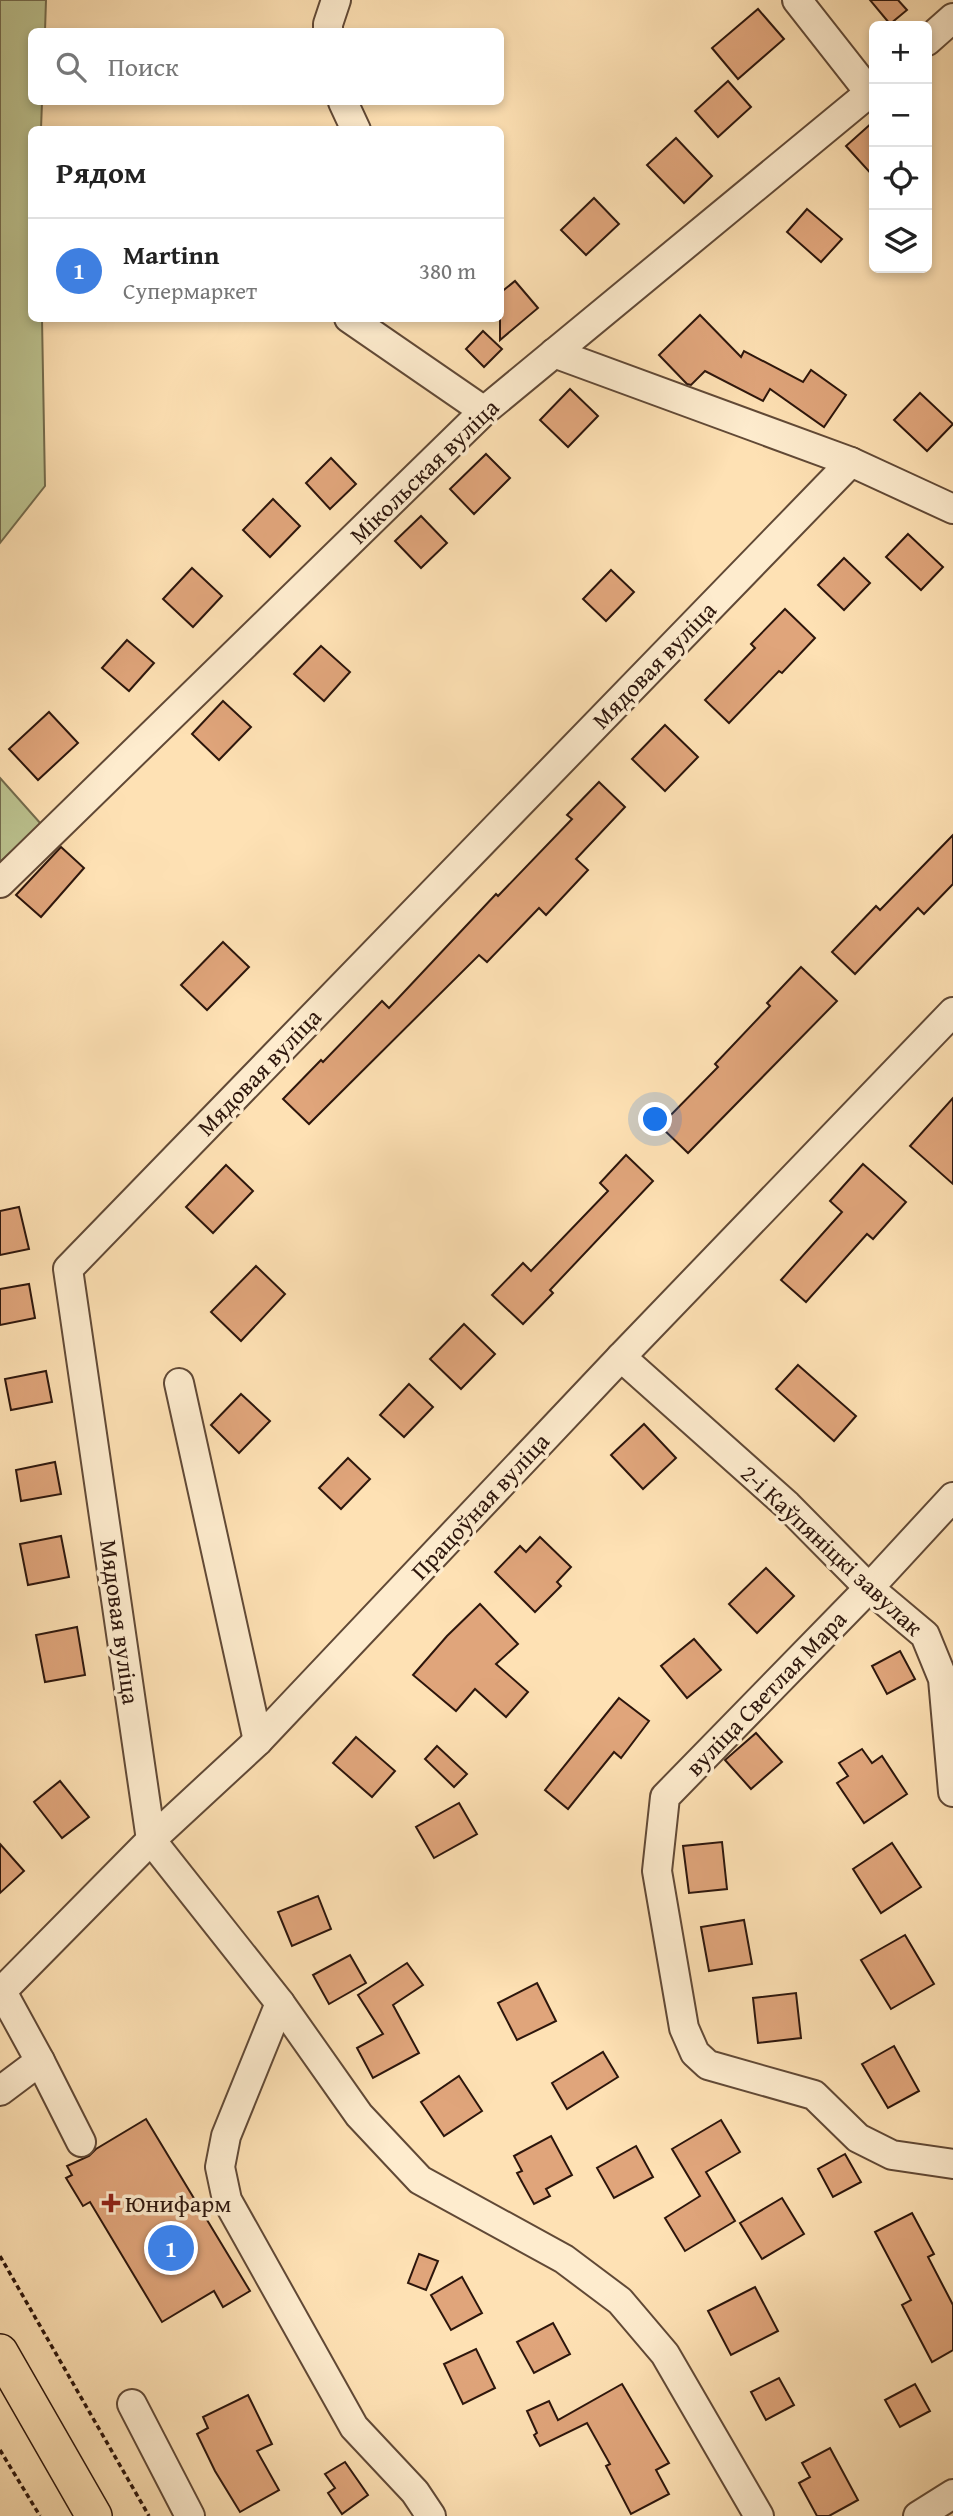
<!DOCTYPE html>
<html lang="ru">
<meta charset="utf-8">
<style>
:root{--surface:#fff;--page:#f2f2f2;--text:#222;--muted:#767676;--line:#e0e0e0;--accent:#7c3aed}
body{margin:0;font-family:"Gentium Book Plus",serif;background:var(--page);color:var(--text)}
.controls{position:absolute;right:21px;top:21px;display:grid;overflow:hidden;border-radius:10px;box-shadow:0 4px 10px #0003}
.controls button{width:63px;height:63px;display:grid;place-items:center;padding:0;border:0;border-bottom:2px solid var(--line);background:var(--surface);color:var(--text);font:35px sans-serif}
.you{position:absolute;left:656px;top:1120px;width:24px;height:24px;margin:-18px;border:5px solid #fff;border-radius:50%;background:#1a73e8;box-shadow:0 0 0 10px #1a73e833}
.badge{display:grid;place-items:center;width:46px;height:46px;border-radius:50%;background:var(--accent);color:#fff;font-size:23px;font-weight:700}
.pin{position:absolute;translate:-50% -50%;border:4px solid #fff;box-shadow:0 2px 7px #0006}
.list{margin:0;padding:0;list-style:none}
h2{display:flex;justify-content:space-between;align-items:center;height:91px;margin:0;padding:0 28px;font-size:30px}
h2 small{font-size:23px;font-weight:400;color:var(--muted)}
.list li{display:grid;grid-template-columns:46px 1fr auto;gap:21px;align-items:center;box-sizing:border-box;height:105px;padding:0 28px;border-top:2px solid var(--line)}
.list b{display:block;font-size:26px;white-space:nowrap}
.list p{margin:0;font-size:23px;white-space:nowrap;color:var(--muted)}
.list em{font-size:23px;font-style:normal;color:var(--muted)}
.icon{flex:none;width:38px;height:38px;fill:none;stroke:currentColor;stroke-width:2;stroke-linecap:round;stroke-linejoin:round}
.map{position:relative;flex:none;width:953px;height:2516px;overflow:hidden}
.search{position:absolute;background:var(--surface);box-shadow:0 4px 10px #0003;left:28px;top:28px;width:476px;height:77px;display:flex;align-items:center;gap:18px;box-sizing:border-box;padding:0 24px;border-radius:10px;color:var(--muted);font-size:26px}
.panel{position:absolute;background:var(--surface);box-shadow:0 4px 10px #0003;left:28px;top:126px;width:476px;height:196px;border-radius:10px}
.map>svg:first-child{display:block}
.green{fill:#bcc390;stroke:#746c4e;stroke-width:2}
.building{fill:#e0a57b;stroke:#2d160c;stroke-width:2}
.lines{fill:none;stroke-linecap:round;stroke-linejoin:round}
.minor-casing{stroke:#614936;stroke-width:32}
.major-casing{stroke:#2d160c;stroke-width:38}
.path{stroke:#2d160c;stroke-width:3.5;stroke-dasharray:5 3.5;stroke-linecap:butt}
.minor{stroke:#feecce;stroke-width:28}
.major{stroke:#fee1b4;stroke-width:35}
.poi-dot{fill:#8f2418;stroke:#feecce;stroke-width:2.5}
.labels{text-anchor:middle;dominant-baseline:central;stroke-width:7;stroke-linejoin:round;paint-order:stroke}
.street-label{font-size:24px;fill:#2d160c;stroke:#feecce}
.poi-label{font-size:24px;fill:#2d160c;stroke:#feecce;text-anchor:start}
</style>
<div class="map">
<svg width="953" height="2516" viewBox="0 0 953 2516">
<rect width="100%" height="100%" fill="#fee1b4"/>
<filter id="stains"><feTurbulence type="fractalNoise" baseFrequency=".00286" numOctaves="4"/><feColorMatrix values="0 0 0 0 .2 0 0 0 0 .09 0 0 0 0 .02 0 0 0 .5 -.17"/></filter>
<radialGradient id="worn" r=".72"><stop offset=".6" stop-color="#630" stop-opacity="0"/><stop offset="1" stop-color="#630" stop-opacity=".3"/></radialGradient>
<g class="green">
<polygon points="0,0 46,0 45,31 32,32 32,102 42,102 41,129 32,130 32,318 42,319 45,486 0,543"/>
<polygon points="0,778 41,824 0,862"/>
</g>
<g class="building">
<polygon points="870,0 898,0 907,10 890,24"/>
<polygon points="758,9 784,39 738,79 712,48"/>
<polygon points="728,81 751,107 718,137 695,111"/>
<polygon points="874,121 874,177 846,146"/>
<polygon points="676,138 712,176 684,203 647,165"/>
<polygon points="594,198 619,224 586,255 561,230"/>
<polygon points="807,209 842,239 821,262 787,232"/>
<polygon points="515,281 538,308 500,340 500,293"/>
<polygon points="700,315 741,357 744,351 803,382 811,370 846,395 824,427 770,389 763,401 705,371 691,385 687,384 659,355"/>
<polygon points="483,331 502,349 484,367 466,349"/>
<polygon points="570,389 598,416 568,447 540,420"/>
<polygon points="920,393 953,424 927,451 894,420"/>
<polygon points="486,454 510,478 474,514 450,489"/>
<polygon points="331,458 356,484 330,509 306,483"/>
<polygon points="273,499 300,526 270,557 243,530"/>
<polygon points="421,516 447,543 421,568 395,541"/>
<polygon points="908,534 943,567 921,590 886,557"/>
<polygon points="844,558 870,583 844,610 818,585"/>
<polygon points="192,568 222,596 193,627 163,599"/>
<polygon points="611,570 634,592 606,621 583,599"/>
<polygon points="785,609 815,638 782,673 779,671 729,723 705,700 755,648 751,644"/>
<polygon points="127,640 154,663 129,691 102,668"/>
<polygon points="321,646 350,672 324,701 294,674"/>
<polygon points="223,701 251,727 219,760 192,734"/>
<polygon points="49,712 78,743 38,780 9,749"/>
<polygon points="665,725 698,757 665,791 632,759"/>
<polygon points="599,782 625,807 576,859 588,870 546,915 539,908 487,962 479,955 309,1124 283,1099 321,1060 323,1062 382,1001 389,1008 496,894 498,896 572,819 567,815"/>
<polygon points="953,835 953,884 924,914 918,908 855,974 832,952 876,906 880,910"/>
<polygon points="61,847 84,868 41,917 16,895"/>
<polygon points="223,942 249,967 207,1010 181,985"/>
<polygon points="801,967 837,1001 688,1153 660,1126 718,1067 715,1064 770,1006 767,1003"/>
<polygon points="953,1098 953,1184 910,1146"/>
<polygon points="626,1155 653,1181 550,1290 553,1293 523,1324 492,1295 523,1263 531,1271 608,1191 600,1183"/>
<polygon points="863,1164 906,1202 873,1239 867,1234 806,1302 781,1280 842,1212 830,1201"/>
<polygon points="226,1165 253,1191 213,1233 186,1207"/>
<polygon points="19,1207 29,1249 0,1255 0,1211"/>
<polygon points="256,1266 285,1294 241,1341 211,1312"/>
<polygon points="29,1284 35,1318 0,1325 0,1289"/>
<polygon points="464,1324 495,1354 461,1389 430,1359"/>
<polygon points="798,1365 856,1416 834,1441 776,1389"/>
<polygon points="46,1371 52,1402 11,1410 5,1379"/>
<polygon points="409,1384 433,1407 404,1437 380,1415"/>
<polygon points="241,1394 270,1421 239,1453 211,1425"/>
<polygon points="644,1424 676,1458 643,1489 611,1455"/>
<polygon points="348,1458 370,1479 341,1509 319,1488"/>
<polygon points="55,1462 61,1494 21,1501 16,1470"/>
<polygon points="61,1536 69,1577 28,1585 20,1544"/>
<polygon points="540,1537 571,1567 557,1582 561,1586 535,1612 495,1572 520,1546 526,1552"/>
<polygon points="766,1568 794,1596 757,1633 729,1604"/>
<polygon points="480,1604 518,1644 496,1664 528,1692 506,1717 475,1689 456,1711 413,1675 447,1636"/>
<polygon points="77,1627 85,1675 45,1682 36,1635"/>
<polygon points="694,1639 721,1670 687,1698 661,1666"/>
<polygon points="900,1651 915,1679 887,1694 872,1666"/>
<polygon points="619,1698 649,1721 621,1758 614,1752 568,1809 545,1790"/>
<polygon points="756,1733 782,1762 751,1789 725,1760"/>
<polygon points="356,1737 395,1771 372,1797 333,1763"/>
<polygon points="437,1746 467,1774 454,1787 425,1759"/>
<polygon points="862,1749 872,1763 882,1756 907,1794 864,1823 837,1783 848,1776 839,1763"/>
<polygon points="60,1781 89,1817 62,1838 34,1802"/>
<polygon points="459,1803 477,1834 434,1858 416,1827"/>
<polygon points="722,1842 727,1889 689,1893 683,1846"/>
<polygon points="892,1843 921,1887 881,1913 853,1869"/>
<polygon points="0,1844 24,1871 0,1893"/>
<polygon points="318,1896 331,1929 292,1946 278,1912"/>
<polygon points="744,1920 752,1964 709,1971 701,1927"/>
<polygon points="905,1935 934,1984 891,2009 861,1960"/>
<polygon points="350,1955 366,1983 329,2004 313,1975"/>
<polygon points="407,1963 423,1985 393,2005 419,2053 373,2078 357,2048 383,2034 358,1995"/>
<polygon points="537,1983 556,2021 517,2040 498,2003"/>
<polygon points="796,1993 801,2038 758,2043 753,1998"/>
<polygon points="894,2046 919,2091 888,2108 862,2064"/>
<polygon points="603,2052 618,2077 567,2109 552,2083"/>
<polygon points="459,2076 482,2111 444,2136 421,2102"/>
<polygon points="146,2119 250,2291 223,2307 214,2291 162,2322 90,2202 83,2206 66,2178 72,2175 67,2166 89,2156 96,2149"/>
<polygon points="721,2120 740,2152 706,2172 735,2221 685,2251 665,2218 700,2196 672,2149"/>
<polygon points="551,2136 572,2175 546,2189 550,2196 534,2204 517,2173 522,2171 514,2156"/>
<polygon points="636,2146 653,2177 614,2198 597,2168"/>
<polygon points="845,2154 861,2182 833,2197 818,2169"/>
<polygon points="782,2198 804,2234 762,2259 740,2223"/>
<polygon points="912,2213 934,2254 928,2257 953,2305 953,2350 932,2362 902,2305 911,2300 875,2232"/>
<polygon points="419,2254 438,2261 426,2290 408,2283"/>
<polygon points="462,2277 482,2313 451,2330 431,2295"/>
<polygon points="755,2287 778,2331 731,2355 708,2311"/>
<polygon points="553,2323 570,2354 534,2373 517,2342"/>
<polygon points="476,2349 495,2388 463,2404 444,2364"/>
<polygon points="779,2378 794,2405 766,2420 751,2392"/>
<polygon points="622,2384 669,2463 656,2470 669,2494 631,2514 606,2466 610,2464 587,2423 540,2446 534,2435 537,2433 527,2411 549,2401 558,2420"/>
<polygon points="915,2384 930,2411 900,2427 885,2400"/>
<polygon points="248,2395 272,2444 257,2451 279,2490 240,2512 215,2471 197,2434 208,2428 203,2417"/>
<polygon points="830,2448 858,2500 829,2516 817,2516 799,2483 810,2477 802,2463"/>
<polygon points="345,2462 368,2495 342,2514 328,2493 335,2488 325,2474"/>
</g>
<g class="lines">
<defs>
<g id="minor">
<polyline points="797,0 870,93"/>
<polyline points="328,32 328,24 336,0"/>
<polyline points="927,41 953,18"/>
<polyline points="343,102 356,130"/>
<polyline points="349,318 484,411"/>
<polyline points="554,353 851,462 953,509"/>
<polyline points="0,883 484,411 874,89"/>
<polyline points="621,1357 787,1505 869,1588 925,1635 943,1679 953,1792"/>
<polyline points="179,1383 258,1741"/>
<polyline points="953,1497 869,1588 665,1797 657,1871 684,2028 695,2053 708,2065 814,2095 858,2138 892,2155 953,2164"/>
<polyline points="0,1988 40,2061 0,2091"/>
<polyline points="0,1993 151,1840 258,1741 621,1357 953,1012"/>
<polyline points="280,2003 226,2136 220,2167 227,2200 354,2427 415,2492 431,2516"/>
<polyline points="40,2061 81,2142"/>
<polyline points="132,2404 190,2516"/>
<polyline points="759,2516 665,2354 620,2301 564,2259 420,2180 359,2115 280,2003 151,1840 68,1269 851,462"/>
<polyline points="918,2516 953,2494"/>
</g>
<polyline id="major" points="0,2352 94,2516"/>
</defs>
<use href="#minor" class="minor-casing"/>
<use href="#major" class="major-casing"/>
<g class="path">
<polyline points="0,2256 149,2516"/>
<polyline points="0,2450 40,2516"/>
</g>
<use href="#minor" class="minor"/>
<use href="#major" class="major"/>
</g>
<path class="poi-dot" d="M107.5 2192.5h7v7h7v7h-7v7h-7v-7h-7v-7h7z"/>
<g class="labels">
<g class="street-label">
<text transform="translate(424 471) rotate(-44)">Мікольская вуліца</text>
<text transform="translate(654 665) rotate(-46)">Мядовая вуліца</text>
<text transform="translate(259 1072) rotate(-46)">Мядовая вуліца</text>
<text transform="translate(480 1506) rotate(-47)">Працоўная вуліца</text>
<text transform="translate(832 1550) rotate(43)">2-і Каўпяніцкі завулак</text>
<text transform="translate(120 1622) rotate(82)">Мядовая вуліца</text>
<text transform="translate(766 1693) rotate(-46)">вуліца Светлая Мара</text>
</g>
<g class="poi-label">
<text x="125" y="2203">Юнифарм</text>
</g>
</g>
<rect width="100%" height="100%" filter="url(#stains)"/>
<rect width="100%" height="100%" fill="url(#worn)"/>
</svg>
<div class="controls">
<button>+</button>
<button>−</button>
<button><svg class="icon" aria-label="locate" viewBox="0 0 24 24"><circle cx="12" cy="12" r="6"/><path d="M12 2v4M12 18v4M2 12h4M18 12h4"/></svg></button>
<button><svg class="icon" aria-label="layers" viewBox="0 0 24 24"><path d="M12 4l9 5-9 5-9-5zM3 14l9 5 9-5"/></svg></button>
</div>
<div class="you"></div>
<div class="pin badge" style="left:171px;top:2248px;background:#3f7fe0">1</div>
<div class="search"><svg class="icon" aria-label="search" viewBox="0 0 24 24"><circle cx="10" cy="10" r="6"/><path d="M15 15l6 6"/></svg>Поиск</div>
<section class="panel">
<h2>Рядом<small></small></h2>
<ul class="list">
<li><span class="badge" style="background:#3f7fe0">1</span><div><b>Martinn</b><p>Супермаркет</p></div><em>380 m</em></li>
</ul>
</section>
</div>
